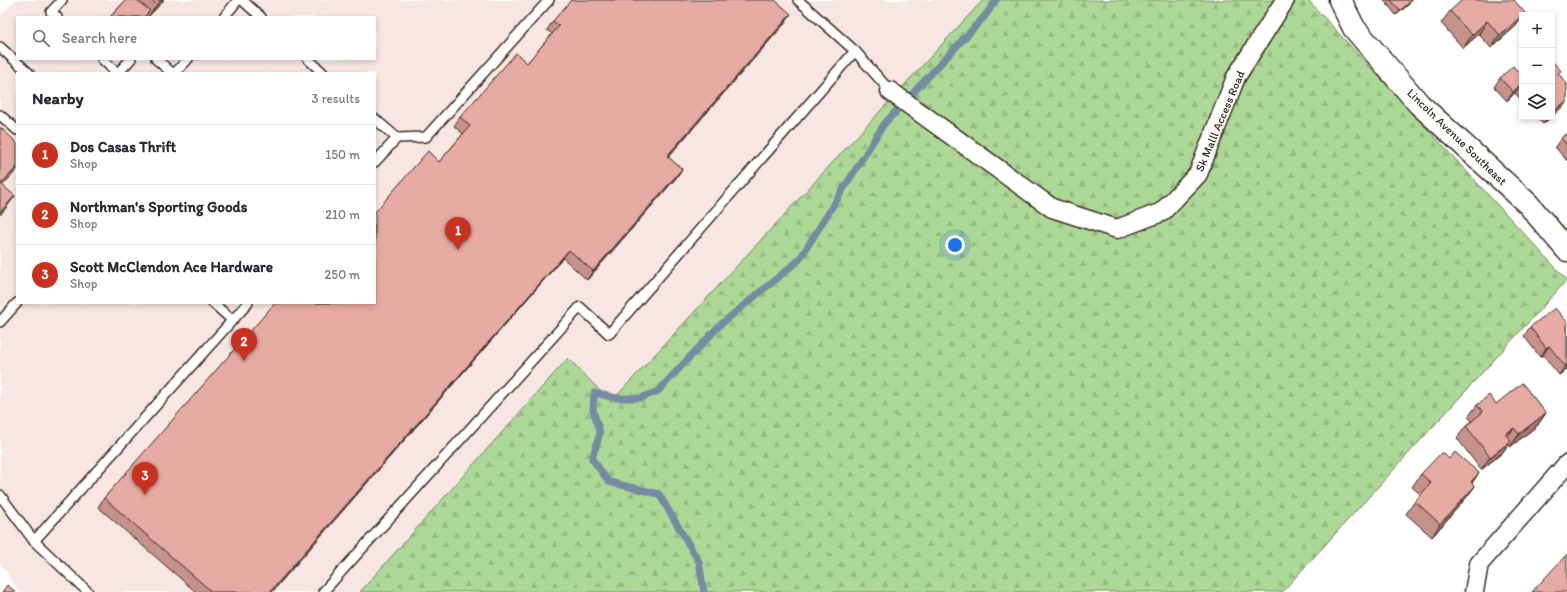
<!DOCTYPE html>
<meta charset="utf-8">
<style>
:root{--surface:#fff;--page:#f7f7f7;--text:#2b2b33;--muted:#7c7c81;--line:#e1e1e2;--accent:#c8321e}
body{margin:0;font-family:Itim,sans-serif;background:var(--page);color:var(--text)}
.controls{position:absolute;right:12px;top:12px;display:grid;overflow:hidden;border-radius:0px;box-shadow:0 2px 6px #0003}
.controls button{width:36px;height:36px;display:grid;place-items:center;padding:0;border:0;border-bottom:1px solid var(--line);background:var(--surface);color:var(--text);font:20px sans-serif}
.you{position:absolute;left:955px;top:245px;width:14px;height:14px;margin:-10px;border:3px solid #fff;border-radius:50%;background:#1a73e8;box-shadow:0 0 0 6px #1a73e833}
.badge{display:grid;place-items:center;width:26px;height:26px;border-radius:50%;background:var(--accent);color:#fff;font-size:13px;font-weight:700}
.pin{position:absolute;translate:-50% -33px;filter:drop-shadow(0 1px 2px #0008)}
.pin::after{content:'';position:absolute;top:21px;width:14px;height:12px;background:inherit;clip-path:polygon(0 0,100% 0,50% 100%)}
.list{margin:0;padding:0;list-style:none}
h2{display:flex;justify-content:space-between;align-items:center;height:52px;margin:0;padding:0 16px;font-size:17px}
h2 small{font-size:13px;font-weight:400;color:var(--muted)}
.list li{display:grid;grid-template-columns:26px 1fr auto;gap:12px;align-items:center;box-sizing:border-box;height:60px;padding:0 16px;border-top:1px solid var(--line)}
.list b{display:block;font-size:15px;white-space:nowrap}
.list p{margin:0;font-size:13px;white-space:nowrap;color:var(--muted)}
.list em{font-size:13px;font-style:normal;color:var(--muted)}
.icon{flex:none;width:22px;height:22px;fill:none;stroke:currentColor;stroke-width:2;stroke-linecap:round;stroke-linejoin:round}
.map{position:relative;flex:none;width:1567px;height:592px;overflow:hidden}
.search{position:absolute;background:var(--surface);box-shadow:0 2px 6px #0003;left:16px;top:16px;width:360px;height:44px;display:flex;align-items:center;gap:10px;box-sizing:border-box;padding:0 14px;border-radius:0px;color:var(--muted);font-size:15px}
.panel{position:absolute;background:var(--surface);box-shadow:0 2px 6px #0003;left:16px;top:72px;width:360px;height:232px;border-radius:0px}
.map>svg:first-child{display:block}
.built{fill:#f7e6e3;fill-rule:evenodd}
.forest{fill:url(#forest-firs);stroke:#74815a}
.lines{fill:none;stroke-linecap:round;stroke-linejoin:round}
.stream{stroke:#758ba1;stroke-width:7}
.lane-casing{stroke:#3b2a1e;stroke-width:12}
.street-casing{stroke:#3b2a1e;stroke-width:21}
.secondary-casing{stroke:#3b2a1e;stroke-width:25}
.lane{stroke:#fff;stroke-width:9}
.street{stroke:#fff;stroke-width:18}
.secondary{stroke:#fff;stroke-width:22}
.wall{fill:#c5928b;stroke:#3b2a1e}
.shaded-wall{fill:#a07771;stroke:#3b2a1e}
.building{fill:#e5aaa2;stroke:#3b2a1e}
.labels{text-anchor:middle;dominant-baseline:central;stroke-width:3.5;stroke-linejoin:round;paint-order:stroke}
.street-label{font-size:12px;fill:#3b2a1e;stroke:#fff}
</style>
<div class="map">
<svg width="1567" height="592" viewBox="0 0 1567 592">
<defs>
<pattern id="forest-firs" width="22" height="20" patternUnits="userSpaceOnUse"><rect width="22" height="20" fill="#acd896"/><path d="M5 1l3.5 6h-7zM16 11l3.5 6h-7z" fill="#95ba81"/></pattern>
</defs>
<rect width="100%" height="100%" fill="#fff"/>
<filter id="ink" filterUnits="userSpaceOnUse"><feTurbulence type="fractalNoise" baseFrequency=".025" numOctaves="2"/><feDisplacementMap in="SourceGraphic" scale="8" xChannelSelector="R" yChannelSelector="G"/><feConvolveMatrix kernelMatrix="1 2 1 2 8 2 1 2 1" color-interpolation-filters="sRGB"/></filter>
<g filter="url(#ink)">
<path class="built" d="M 15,0 L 983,0 L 611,402 L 567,358 L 360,592 L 19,592 L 0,562 L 0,17 ZM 17,17 L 375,17 L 375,59 L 17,59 ZM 17,73 L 375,73 L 375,303 L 17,303 Z"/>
<polygon class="forest" points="983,0 1308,0 1567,280 1282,592 360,592 568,358 611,402"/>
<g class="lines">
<polyline class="stream" points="704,592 699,562 659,494 609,482 592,459 600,433 593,410 594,393 617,398 641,398 658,391 720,325 799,260 884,124 985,16 996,0"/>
<defs>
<g id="lane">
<polyline points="242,0 261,17"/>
<polyline points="798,0 855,51"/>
<polyline points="57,17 51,12 62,0"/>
<polyline points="224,17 238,0"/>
<polyline points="0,47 29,73"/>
<polyline points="102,59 117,73"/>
<polyline points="156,59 172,73"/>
<polyline points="308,59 323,73"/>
<polyline points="118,73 131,59"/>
<polyline points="175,73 188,59"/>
<polyline points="0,115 17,130"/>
<polyline points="375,119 397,138"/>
<polyline points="375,162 397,138 426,137 549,0"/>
<polyline points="213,303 232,320"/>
<polyline points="0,322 17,303"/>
<polyline points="0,495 34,541 88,592"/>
<polyline points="34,541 248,303"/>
<polyline points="323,592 580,307 609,334 855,51 890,91"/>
</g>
<g id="street">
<polyline points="890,91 1052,208 1117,229 1162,212 1198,174 1236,77 1285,0"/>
<polyline points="1474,592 1479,564 1567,464"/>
</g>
<polyline id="secondary" points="1340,0 1354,28 1419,104 1528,204 1567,250"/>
</defs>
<use href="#lane" class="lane-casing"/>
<use href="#street" class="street-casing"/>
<use href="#secondary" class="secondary-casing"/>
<use href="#lane" class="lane"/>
<use href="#street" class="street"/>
<use href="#secondary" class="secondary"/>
</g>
<g class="wall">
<polygon points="126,0 164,0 148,17 146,16 145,17 110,17"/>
<polygon points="1384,0 1411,0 1408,5 1396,15"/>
<polygon points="1450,11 1525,13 1524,15 1522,15 1516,26 1491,48 1479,34 1463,48 1441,23"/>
<polygon points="553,21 785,23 668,157 682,169 676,178 587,280 563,258 272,592 196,592 98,507 104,498 295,304 439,162 463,134 454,126 460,117 527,63 552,34 547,30"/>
<polygon points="1522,67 1522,101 1515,93 1507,101 1494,87 1500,78 1517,71"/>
<polygon points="1537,117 1551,117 1543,124"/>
<polygon points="1567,133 1567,161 1555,147 1561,138"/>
<polygon points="1567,322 1567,369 1559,375 1543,355 1540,357 1524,336 1530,327"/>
<polygon points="1496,404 1546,413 1537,426 1510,447 1508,445 1502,453 1481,470 1457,438 1466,426 1472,421 1468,417 1477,405"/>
<polygon points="1449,459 1479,473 1472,483 1475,486 1466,498 1432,537 1406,514 1415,501 1421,495 1412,487 1421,474"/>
</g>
<g class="shaded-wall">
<polygon points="161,0 164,0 148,17 157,5"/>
<polygon points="1411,1 1408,5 1396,15 1400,11"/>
<polygon points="791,14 785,23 661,165 667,156"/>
<polygon points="1522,16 1522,18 1516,26 1491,48 1500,35"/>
<polygon points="1487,21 1479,34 1463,48 1472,35"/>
<polygon points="1521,84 1515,93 1507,101 1513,92"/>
<polygon points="1567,100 1567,103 1552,116 1552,113"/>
<polygon points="1548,117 1551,117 1543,124"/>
<polygon points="17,167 17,170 0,188 1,184"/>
<polygon points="682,169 676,178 587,280 593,271"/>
<polygon points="15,196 6,208 0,215 0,212"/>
<polygon points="569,250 563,258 272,592 270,592"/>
<polygon points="1549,346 1543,355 1540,357 1546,348"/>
<polygon points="1567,365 1567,369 1559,375 1565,366"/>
<polygon points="1546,413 1537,426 1510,447 1519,434"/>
<polygon points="1514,428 1505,440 1505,434"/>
<polygon points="1511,441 1502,453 1481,470 1490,457"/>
<polygon points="1479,473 1470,485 1471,482"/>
<polygon points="1475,486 1466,498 1432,537 1440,524"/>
</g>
<g class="building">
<polygon points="126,0 137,0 150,11 144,17 110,17"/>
<polygon points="152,0 161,0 157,5"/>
<polygon points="571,0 775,0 791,14 667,156 682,169 593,271 569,250 270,592 212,592 104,498 275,303 293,303 295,304 296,303 375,303 375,212 428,151 439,162 470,126 460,117 516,53 527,63 559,26 553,21"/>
<polygon points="1391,0 1411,0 1411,1 1400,11"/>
<polygon points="1462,0 1514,0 1525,13 1523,15 1522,15 1522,16 1500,35 1487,21 1472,35 1450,11"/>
<polygon points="1552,61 1561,71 1558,73 1567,84 1567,100 1552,113"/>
<polygon points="1513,66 1517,71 1522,67 1522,85 1521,84 1513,92 1500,78"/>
<polygon points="0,127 17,143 17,167 1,184 15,196 1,211 0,210"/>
<polygon points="1567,133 1567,145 1561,138"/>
<polygon points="1555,308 1567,322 1567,365 1565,366 1549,346 1546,348 1530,327"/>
<polygon points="1522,383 1546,413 1519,434 1514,428 1505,434 1511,441 1490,457 1466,426 1483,412 1477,405 1489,395 1496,404"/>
<polygon points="1442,452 1449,459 1455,452 1479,473 1471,482 1475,486 1440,524 1415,501 1431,483 1421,474"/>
<polygon points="1567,554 1567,592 1532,592"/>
<polygon points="7,585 16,592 2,592"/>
</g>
</g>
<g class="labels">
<g class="street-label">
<text transform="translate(1220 121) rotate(-67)">Sk Malll Access Road</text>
<text transform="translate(1457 137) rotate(44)">Lincoln Avenue Southeast</text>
</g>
</g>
</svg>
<div class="controls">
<button>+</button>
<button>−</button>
<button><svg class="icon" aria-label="layers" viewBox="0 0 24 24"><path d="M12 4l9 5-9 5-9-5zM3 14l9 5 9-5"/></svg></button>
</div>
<div class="you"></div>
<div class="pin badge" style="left:458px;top:250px">1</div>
<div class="pin badge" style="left:244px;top:361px">2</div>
<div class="pin badge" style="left:145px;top:495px">3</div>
<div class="search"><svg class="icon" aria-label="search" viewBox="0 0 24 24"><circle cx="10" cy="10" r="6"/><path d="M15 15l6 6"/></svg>Search here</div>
<section class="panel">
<h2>Nearby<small>3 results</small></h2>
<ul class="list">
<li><span class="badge">1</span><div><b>Dos Casas Thrift</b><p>Shop</p></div><em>150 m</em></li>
<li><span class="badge">2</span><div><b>Northman's Sporting Goods</b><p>Shop</p></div><em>210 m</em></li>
<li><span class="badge">3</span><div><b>Scott McClendon Ace Hardware</b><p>Shop</p></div><em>250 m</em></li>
</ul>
</section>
</div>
